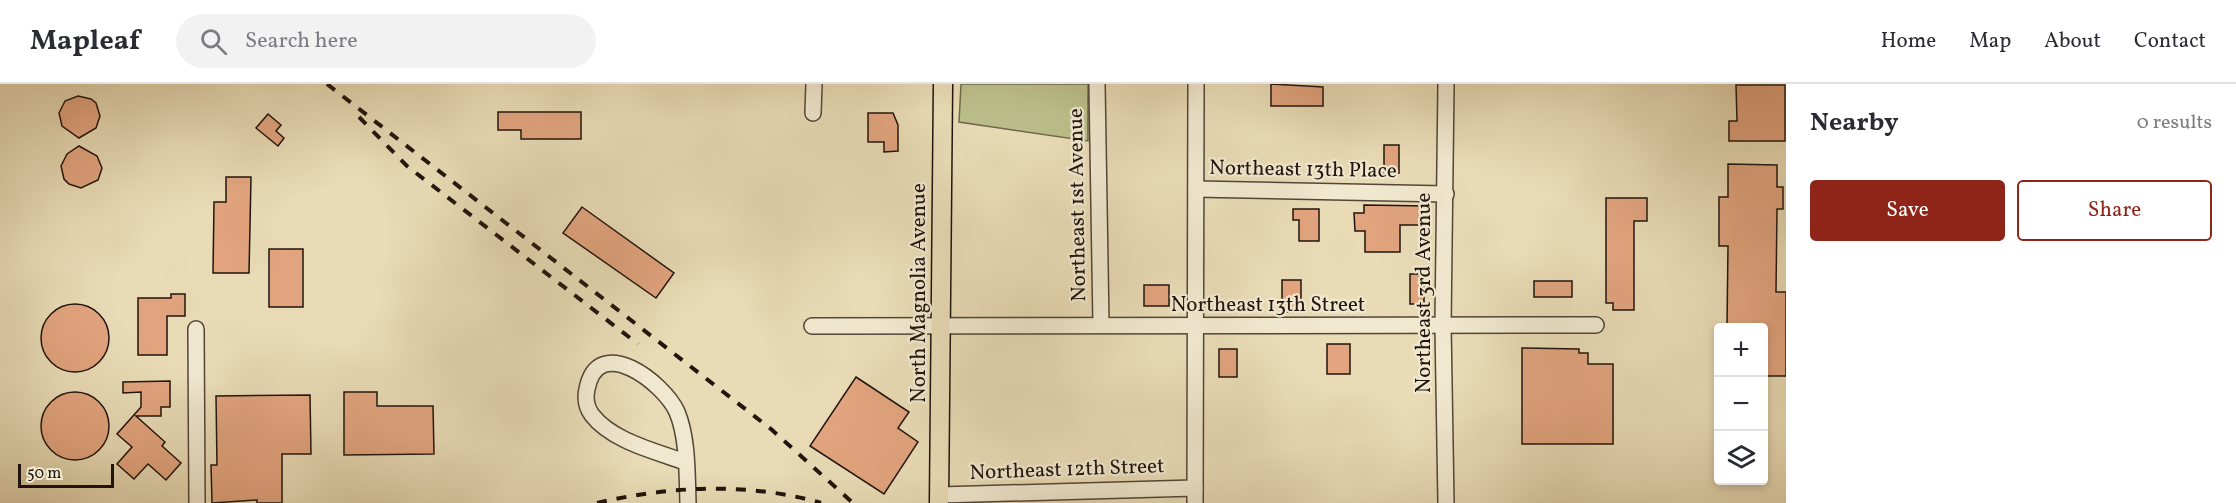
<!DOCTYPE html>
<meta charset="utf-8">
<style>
:root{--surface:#fff;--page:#f2f2f3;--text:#2b2b33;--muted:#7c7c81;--line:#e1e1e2;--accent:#8f2418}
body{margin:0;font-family:Vollkorn,serif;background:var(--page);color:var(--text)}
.controls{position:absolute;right:18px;bottom:18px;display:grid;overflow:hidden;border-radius:6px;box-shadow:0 3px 9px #0003}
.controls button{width:54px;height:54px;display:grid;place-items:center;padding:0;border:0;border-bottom:2px solid var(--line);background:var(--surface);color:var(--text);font:30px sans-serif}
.scale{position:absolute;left:18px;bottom:15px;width:96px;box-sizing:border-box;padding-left:6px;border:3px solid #21140e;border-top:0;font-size:16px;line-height:21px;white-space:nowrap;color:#21140e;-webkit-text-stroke:4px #f0e8cf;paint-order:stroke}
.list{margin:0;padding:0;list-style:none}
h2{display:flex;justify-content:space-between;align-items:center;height:78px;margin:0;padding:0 24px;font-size:26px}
h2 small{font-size:20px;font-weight:400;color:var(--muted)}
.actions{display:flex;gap:12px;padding:18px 24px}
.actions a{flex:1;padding:14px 0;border:2px solid var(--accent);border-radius:6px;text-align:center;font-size:21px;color:var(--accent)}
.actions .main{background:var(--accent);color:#fff}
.icon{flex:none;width:33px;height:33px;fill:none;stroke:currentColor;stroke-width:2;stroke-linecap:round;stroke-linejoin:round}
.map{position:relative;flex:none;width:1786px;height:419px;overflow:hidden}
header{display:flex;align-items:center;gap:36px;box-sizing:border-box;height:84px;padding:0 30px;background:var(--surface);border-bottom:2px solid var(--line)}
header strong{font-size:28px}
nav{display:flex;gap:33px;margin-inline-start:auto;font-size:21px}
.search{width:420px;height:54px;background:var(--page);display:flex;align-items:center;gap:15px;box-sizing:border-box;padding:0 21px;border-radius:33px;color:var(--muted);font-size:22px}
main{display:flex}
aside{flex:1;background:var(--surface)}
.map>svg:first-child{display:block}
.green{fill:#bbbe8a;stroke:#6e694c;stroke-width:1.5}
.building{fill:#e1a47e;stroke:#21140e;stroke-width:1.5}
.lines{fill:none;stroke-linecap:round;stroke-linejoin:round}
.minor-casing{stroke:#534638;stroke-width:18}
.major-casing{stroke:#21140e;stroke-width:21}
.minor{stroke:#f0e8cf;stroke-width:15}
.major{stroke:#e8dbb5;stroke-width:18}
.rail{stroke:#21140e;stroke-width:4;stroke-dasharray:10 10;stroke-linecap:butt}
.labels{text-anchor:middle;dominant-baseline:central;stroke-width:4.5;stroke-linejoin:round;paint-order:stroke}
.street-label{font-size:21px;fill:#21140e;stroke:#f0e8cf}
</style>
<header>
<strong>Mapleaf</strong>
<div class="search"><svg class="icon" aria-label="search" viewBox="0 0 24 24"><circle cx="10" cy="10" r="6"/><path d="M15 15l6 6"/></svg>Search here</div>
<nav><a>Home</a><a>Map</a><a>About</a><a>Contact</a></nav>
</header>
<main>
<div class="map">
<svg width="1786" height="419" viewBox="0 0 1786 419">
<rect width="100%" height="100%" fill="#e8dbb5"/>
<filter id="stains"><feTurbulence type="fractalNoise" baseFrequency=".00333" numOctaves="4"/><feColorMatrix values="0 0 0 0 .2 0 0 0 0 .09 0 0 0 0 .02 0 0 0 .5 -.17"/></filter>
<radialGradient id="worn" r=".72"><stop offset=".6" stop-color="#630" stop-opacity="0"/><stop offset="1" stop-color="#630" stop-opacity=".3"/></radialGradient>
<polygon class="green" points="961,0 1088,0 1088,57 959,38"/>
<g class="building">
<polygon points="1271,0 1323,3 1323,22 1271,22"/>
<polygon points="1736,1 1785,1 1785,57 1729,57 1729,37 1737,37"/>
<polygon points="78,12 91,15 96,19 100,32 96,44 79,54 62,42 59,29 65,17"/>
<polygon points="498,28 581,28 581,55 521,55 521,46 498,46"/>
<polygon points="868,29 893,29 898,41 898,67 884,68 884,58 868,58"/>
<polygon points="268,30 281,41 276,47 284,54 278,62 256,44"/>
<rect x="1384" y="61" width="15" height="28"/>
<polygon points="79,62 97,72 102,84 98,96 81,104 69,100 64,95 61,82 67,70"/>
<polygon points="1728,80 1777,81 1777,103 1783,103 1783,125 1777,125 1776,208 1786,208 1786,292 1764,292 1764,243 1727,243 1728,162 1719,162 1719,113 1728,113"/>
<polygon points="226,93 251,93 249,189 213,189 214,118 226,118"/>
<polygon points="1606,114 1647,114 1647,137 1634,137 1634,226 1613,226 1613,219 1606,219"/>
<polygon points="1364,121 1428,122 1428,141 1400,141 1400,168 1365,168 1365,147 1355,147 1354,129 1364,129"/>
<polygon points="582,123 674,189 656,214 563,149"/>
<polygon points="1293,125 1319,125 1319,157 1299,157 1299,136 1293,136"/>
<rect x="269" y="165" width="34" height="58"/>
<rect x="1410" y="190" width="14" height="30"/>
<rect x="1282" y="196" width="19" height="32"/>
<rect x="1534" y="197" width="38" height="16"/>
<rect x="1144" y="201" width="25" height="21"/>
<polygon points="171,210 185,210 185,232 167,232 167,271 138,271 138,214 171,214"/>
<circle cx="75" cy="254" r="34"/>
<rect x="1327" y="260" width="23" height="30"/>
<polygon points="1522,264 1579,265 1579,269 1588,269 1588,280 1613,280 1613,360 1522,360"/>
<rect x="1219" y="265" width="18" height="28"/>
<polygon points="856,293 909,328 898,344 918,358 884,410 810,362"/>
<polygon points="170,297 170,323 161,323 161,332 136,332 165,358 162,362 181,379 166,396 148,380 134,395 117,380 132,363 117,350 141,323 141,308 123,309 123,298"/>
<polygon points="344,308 377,308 377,322 433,322 434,370 344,371"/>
<circle cx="75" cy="342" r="34"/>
<polygon points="310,311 311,370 282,370 282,419 257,419 257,416 212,419 211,381 217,381 216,312"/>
</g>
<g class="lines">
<defs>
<g id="minor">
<polyline points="1097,0 1101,241"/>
<polyline points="1446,0 1443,241 1446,419"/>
<polyline points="813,29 814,0"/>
<polyline points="1196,105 1446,110"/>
<polyline points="812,242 1596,241"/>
<polyline points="196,245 197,419"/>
<path d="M 685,378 C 655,367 612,357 592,331 C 586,323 585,314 587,305 C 598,248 664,299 677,328 C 688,354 687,391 688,419"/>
<polyline points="940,411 1195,404"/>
<polyline points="1195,419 1196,0"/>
</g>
<polyline id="major" points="939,419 943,0"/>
</defs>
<use href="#minor" class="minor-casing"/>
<use href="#major" class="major-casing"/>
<use href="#minor" class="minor"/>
<use href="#major" class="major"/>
<g class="rail">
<polyline points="327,0 771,345 853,419"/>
<polyline points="359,33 407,82 638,260"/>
<path d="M 597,419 C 669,402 749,398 821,419"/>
</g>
</g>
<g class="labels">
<g class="street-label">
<text transform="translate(1303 86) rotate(1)">Northeast 13th Place</text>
<text transform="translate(1078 121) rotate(-91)">Northeast 1st Avenue</text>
<text transform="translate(919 209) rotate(-90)">North Magnolia Avenue</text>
<text transform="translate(1424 209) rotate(-90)">Northeast 3rd Avenue</text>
<text x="1268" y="221">Northeast 13th Street</text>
<text transform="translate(1067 386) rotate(-2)">Northeast 12th Street</text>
</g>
</g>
<rect width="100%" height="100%" filter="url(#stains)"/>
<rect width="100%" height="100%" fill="url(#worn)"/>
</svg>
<div class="controls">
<button>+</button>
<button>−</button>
<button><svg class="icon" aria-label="layers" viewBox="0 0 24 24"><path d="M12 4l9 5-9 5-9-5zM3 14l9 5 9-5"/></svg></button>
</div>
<div class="scale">50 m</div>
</div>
<aside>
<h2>Nearby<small>0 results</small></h2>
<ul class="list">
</ul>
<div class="actions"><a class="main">Save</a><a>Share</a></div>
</aside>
</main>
